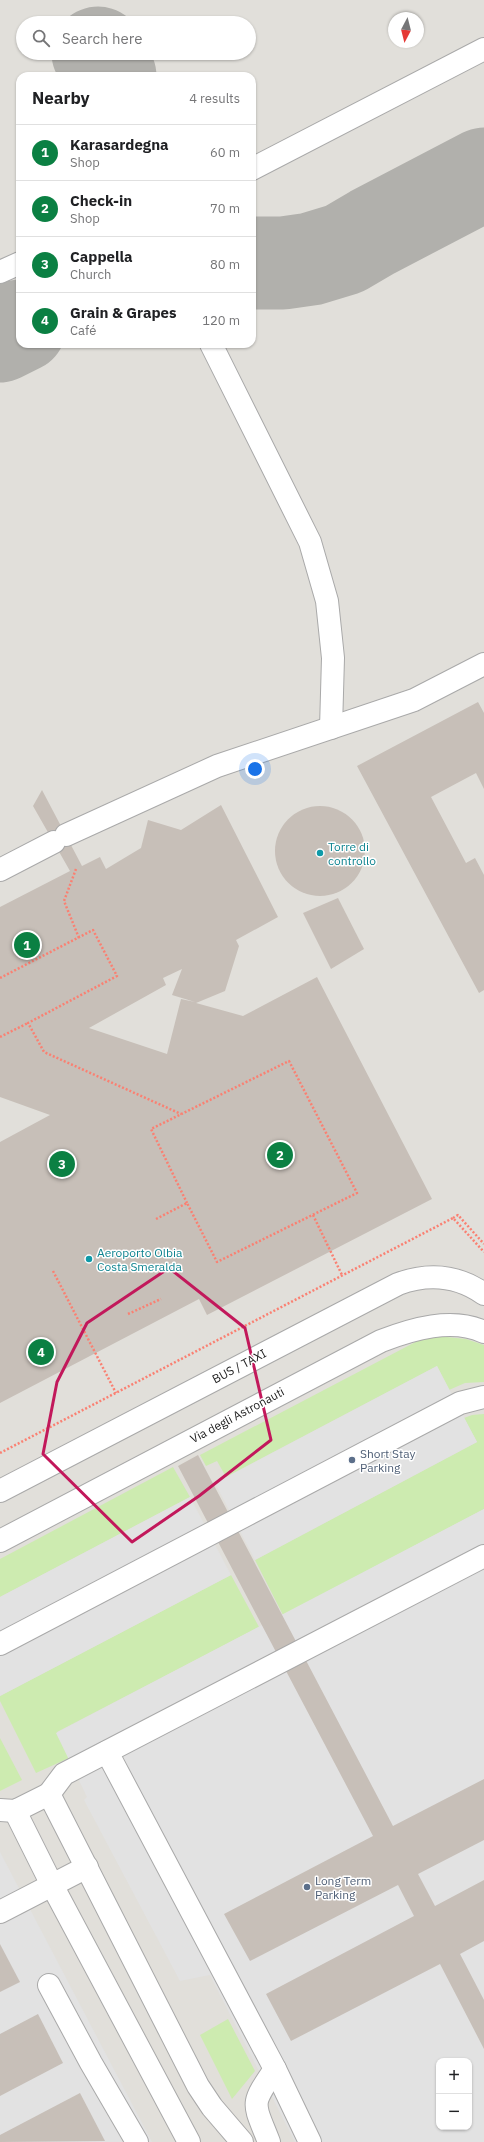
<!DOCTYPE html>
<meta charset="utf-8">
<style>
:root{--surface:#fff;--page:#f2f2f2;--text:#202124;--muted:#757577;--line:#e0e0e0;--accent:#0b8043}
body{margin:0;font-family:"IBM Plex Sans",sans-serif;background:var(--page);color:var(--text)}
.controls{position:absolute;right:12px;bottom:12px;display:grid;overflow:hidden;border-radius:8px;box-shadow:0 1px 3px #0004}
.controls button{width:36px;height:36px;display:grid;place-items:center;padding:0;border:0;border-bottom:1px solid var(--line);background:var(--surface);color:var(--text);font:20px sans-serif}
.compass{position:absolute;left:388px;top:12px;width:36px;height:36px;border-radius:50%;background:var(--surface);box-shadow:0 1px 3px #0004;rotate:187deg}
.you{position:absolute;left:255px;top:769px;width:14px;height:14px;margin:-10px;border:3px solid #fff;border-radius:50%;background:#1a73e8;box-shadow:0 0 0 6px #1a73e833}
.badge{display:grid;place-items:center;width:26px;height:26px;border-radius:50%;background:var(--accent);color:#fff;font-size:13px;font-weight:700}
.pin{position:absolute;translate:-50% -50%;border:2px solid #fff;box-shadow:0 1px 4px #0006}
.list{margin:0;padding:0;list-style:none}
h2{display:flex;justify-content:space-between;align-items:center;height:52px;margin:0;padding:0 16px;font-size:17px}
h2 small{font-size:13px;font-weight:400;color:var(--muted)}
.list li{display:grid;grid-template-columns:26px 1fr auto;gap:12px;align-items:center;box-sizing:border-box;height:56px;padding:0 16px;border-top:1px solid var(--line)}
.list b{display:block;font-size:15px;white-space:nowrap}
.list p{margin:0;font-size:13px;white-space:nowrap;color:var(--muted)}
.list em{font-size:13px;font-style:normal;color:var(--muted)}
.icon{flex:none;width:22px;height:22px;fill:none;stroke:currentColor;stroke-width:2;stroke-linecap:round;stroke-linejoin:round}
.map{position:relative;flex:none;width:484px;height:2142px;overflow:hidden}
.search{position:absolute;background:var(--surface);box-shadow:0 1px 3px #0004;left:16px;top:16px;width:240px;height:44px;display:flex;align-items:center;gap:10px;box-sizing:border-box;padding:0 14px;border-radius:22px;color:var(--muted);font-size:15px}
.panel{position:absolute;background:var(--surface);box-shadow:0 1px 3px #0004;left:16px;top:72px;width:240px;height:276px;border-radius:12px}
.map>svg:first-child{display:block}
.airport{fill:#e1dfda;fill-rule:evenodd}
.grass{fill:#cdebb0}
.parking{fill:#e2e2e2;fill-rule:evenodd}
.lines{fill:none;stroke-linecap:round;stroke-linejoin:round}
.taxiway{stroke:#b1b0ac;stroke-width:93}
.building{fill:#c7bfb8;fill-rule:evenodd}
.minor-casing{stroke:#a9a9a9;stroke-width:24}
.path{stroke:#fa8072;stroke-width:2.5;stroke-dasharray:2 2;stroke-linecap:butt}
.minor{stroke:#fff;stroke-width:22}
.marked{fill:none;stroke:#c2185b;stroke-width:3;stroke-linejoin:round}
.culture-dot{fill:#0f9aa8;stroke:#fff;stroke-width:1.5}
.service-dot{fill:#5c6f8a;stroke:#fff;stroke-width:1.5}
.labels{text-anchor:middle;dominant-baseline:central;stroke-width:3;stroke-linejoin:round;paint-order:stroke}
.culture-label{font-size:12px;fill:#0d838f;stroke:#fff;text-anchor:start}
.street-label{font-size:12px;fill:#222;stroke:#fff}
.service-label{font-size:12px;fill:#4e5e75;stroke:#fff;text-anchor:start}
</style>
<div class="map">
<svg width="484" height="2142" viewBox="0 0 484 2142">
<rect width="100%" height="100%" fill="#f2efe9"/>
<path class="airport" d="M 0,0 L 484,0 L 484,2142 L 0,2142 ZM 394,18 L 418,18 L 418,42 L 394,42 ZM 23,23 L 249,23 L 249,53 L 23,53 ZM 20,76 L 252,76 L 252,344 L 20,344 ZM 439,2061 L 469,2061 L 469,2127 L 439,2127 Z"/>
<g class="grass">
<polygon points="437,1336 466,1339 484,1345 484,1382 465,1383 449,1390 437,1366 226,1477 217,1461 206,1466 200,1455 423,1338"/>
<polygon points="484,1414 484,1509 283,1615 255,1560 477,1442 464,1418 472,1415"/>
<polygon points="173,1467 190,1497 0,1597 0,1559"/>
<polygon points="231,1575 259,1627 57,1732 69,1758 36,1773 0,1701 0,1696"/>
<polygon points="0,1738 22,1780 0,1791"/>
<polygon points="228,2019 255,2071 232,2099 200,2035"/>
</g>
<g class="parking">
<polygon points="437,1366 477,1442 255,1560 215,1483"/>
<polygon points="190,1497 231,1575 0,1696 0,1597"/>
<path d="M 484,1509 L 484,2142 L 295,2142 L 210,1975 L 180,1981 L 84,1800 L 87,1797 L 56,1733 ZM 439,2061 L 469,2061 L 469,2127 L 439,2127 Z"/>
<polygon points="0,1852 152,2142 0,2142"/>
</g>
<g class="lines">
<g class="taxiway">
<polyline points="98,53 110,76"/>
<polyline points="252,263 283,263 311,259 344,249 373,232 484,174"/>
<polyline points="0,336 20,326"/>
</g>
</g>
<g class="building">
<polygon points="478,702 484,713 484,789 476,773 431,797 466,863 475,858 484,875 484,990 479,993 357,766"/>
<path d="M 42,790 L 82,866 L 100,857 L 106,869 L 141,848 L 148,820 L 181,830 L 221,805 L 278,917 L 236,940 L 239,946 L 225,991 L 196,1003 L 243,1016 L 317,977 L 432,1199 L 207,1315 L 199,1299 L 0,1403 L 0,1142 L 50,1115 L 0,1097 L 0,907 L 70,871 L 33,806 ZM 182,969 L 172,995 L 195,1002 L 181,999 L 167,1054 L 89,1028 L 166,985 L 163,978 Z"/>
<circle cx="320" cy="851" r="45"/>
<polygon points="338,898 364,949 331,969 303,913"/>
<polygon points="198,1455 393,1826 484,1779 484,1840 418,1874 435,1906 484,1880 484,1941 460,1954 484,2000 484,2049 440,1964 291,2041 266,1994 414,1916 398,1885 250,1961 224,1914 373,1836 178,1466"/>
<polygon points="0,1944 20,1982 0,1992"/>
<polygon points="38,2014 63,2063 0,2096 0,2034"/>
<polygon points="80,2093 105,2141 0,2142 0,2135"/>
</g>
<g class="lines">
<defs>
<g id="minor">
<polyline points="252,169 484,49"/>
<polyline points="0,272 20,263"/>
<polyline points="211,344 310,542 327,601 333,658 331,728"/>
<polyline points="66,835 217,766 414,700 484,664"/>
<polyline points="0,870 54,842"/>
<path d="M 0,1491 L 398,1284 C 428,1273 457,1275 484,1294"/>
<path d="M 0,1541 L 381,1341 C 412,1329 452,1317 484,1332"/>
<polyline points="0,1644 460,1403 484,1397"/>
<polyline points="107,1752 275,2069 310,2142"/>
<polyline points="49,1794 64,1774 484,1556"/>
<polyline points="0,1810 15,1811 49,1794 198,2086 212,2107 242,2142"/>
<polyline points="15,1811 52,1885 189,2142"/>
<polyline points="0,1912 87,1867"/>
<polyline points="49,1985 91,2063 137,2142"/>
<path d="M 269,2142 C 253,2101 250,2106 275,2069"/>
</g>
</defs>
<use href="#minor" class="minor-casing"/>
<g class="path">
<polyline points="76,869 64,901 79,938"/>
<polyline points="0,978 93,930 117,976 28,1023 44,1052 181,1114"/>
<polyline points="0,1037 28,1023"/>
<polyline points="313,1215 342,1275"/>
<polyline points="453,1218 458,1215 484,1244"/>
<polyline points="156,1219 187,1203 217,1262 357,1193 289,1061 151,1129 187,1203"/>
<polyline points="53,1271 116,1393"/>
<polyline points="128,1314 161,1299"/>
<polyline points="0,1453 453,1218 484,1252"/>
</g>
<use href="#minor" class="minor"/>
</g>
<path class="marked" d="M 169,1268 L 245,1328 L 271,1440 L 199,1496 L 132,1542 L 43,1454 L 57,1382 L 87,1323 Z"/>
<g class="culture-dot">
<circle cx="320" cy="853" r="4"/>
<circle cx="89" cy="1259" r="4"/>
</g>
<g class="service-dot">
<circle cx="352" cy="1460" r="4"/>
<circle cx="307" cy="1887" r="4"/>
</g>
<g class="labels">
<g class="culture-label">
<text x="328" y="846">Torre di<tspan x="328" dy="14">controllo</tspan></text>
<text x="97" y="1252">Aeroporto Olbia<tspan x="97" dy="14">Costa Smeralda</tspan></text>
</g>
<g class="street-label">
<text transform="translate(239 1366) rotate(-28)">BUS / TAXI</text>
<text transform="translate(237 1415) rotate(-28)">Via degli Astronauti</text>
</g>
<g class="service-label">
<text x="360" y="1453">Short Stay<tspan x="360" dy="14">Parking</tspan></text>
<text x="315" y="1880">Long Term<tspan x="315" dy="14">Parking</tspan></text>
</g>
</g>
</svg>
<div class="controls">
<button>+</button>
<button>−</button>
</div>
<svg class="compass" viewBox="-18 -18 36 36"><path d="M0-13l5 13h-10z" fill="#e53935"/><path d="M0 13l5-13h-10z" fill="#757577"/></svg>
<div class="you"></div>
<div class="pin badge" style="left:27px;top:945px">1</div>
<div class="pin badge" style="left:280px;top:1155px">2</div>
<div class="pin badge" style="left:62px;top:1164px">3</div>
<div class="pin badge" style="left:41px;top:1352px">4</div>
<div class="search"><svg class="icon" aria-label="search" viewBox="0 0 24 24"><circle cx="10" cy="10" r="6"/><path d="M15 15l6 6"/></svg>Search here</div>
<section class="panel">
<h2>Nearby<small>4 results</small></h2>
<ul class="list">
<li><span class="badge">1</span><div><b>Karasardegna</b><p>Shop</p></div><em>60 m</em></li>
<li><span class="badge">2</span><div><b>Check-in</b><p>Shop</p></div><em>70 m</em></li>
<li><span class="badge">3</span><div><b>Cappella</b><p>Church</p></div><em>80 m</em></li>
<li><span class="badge">4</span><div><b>Grain &amp; Grapes</b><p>Café</p></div><em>120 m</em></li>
</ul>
</section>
</div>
